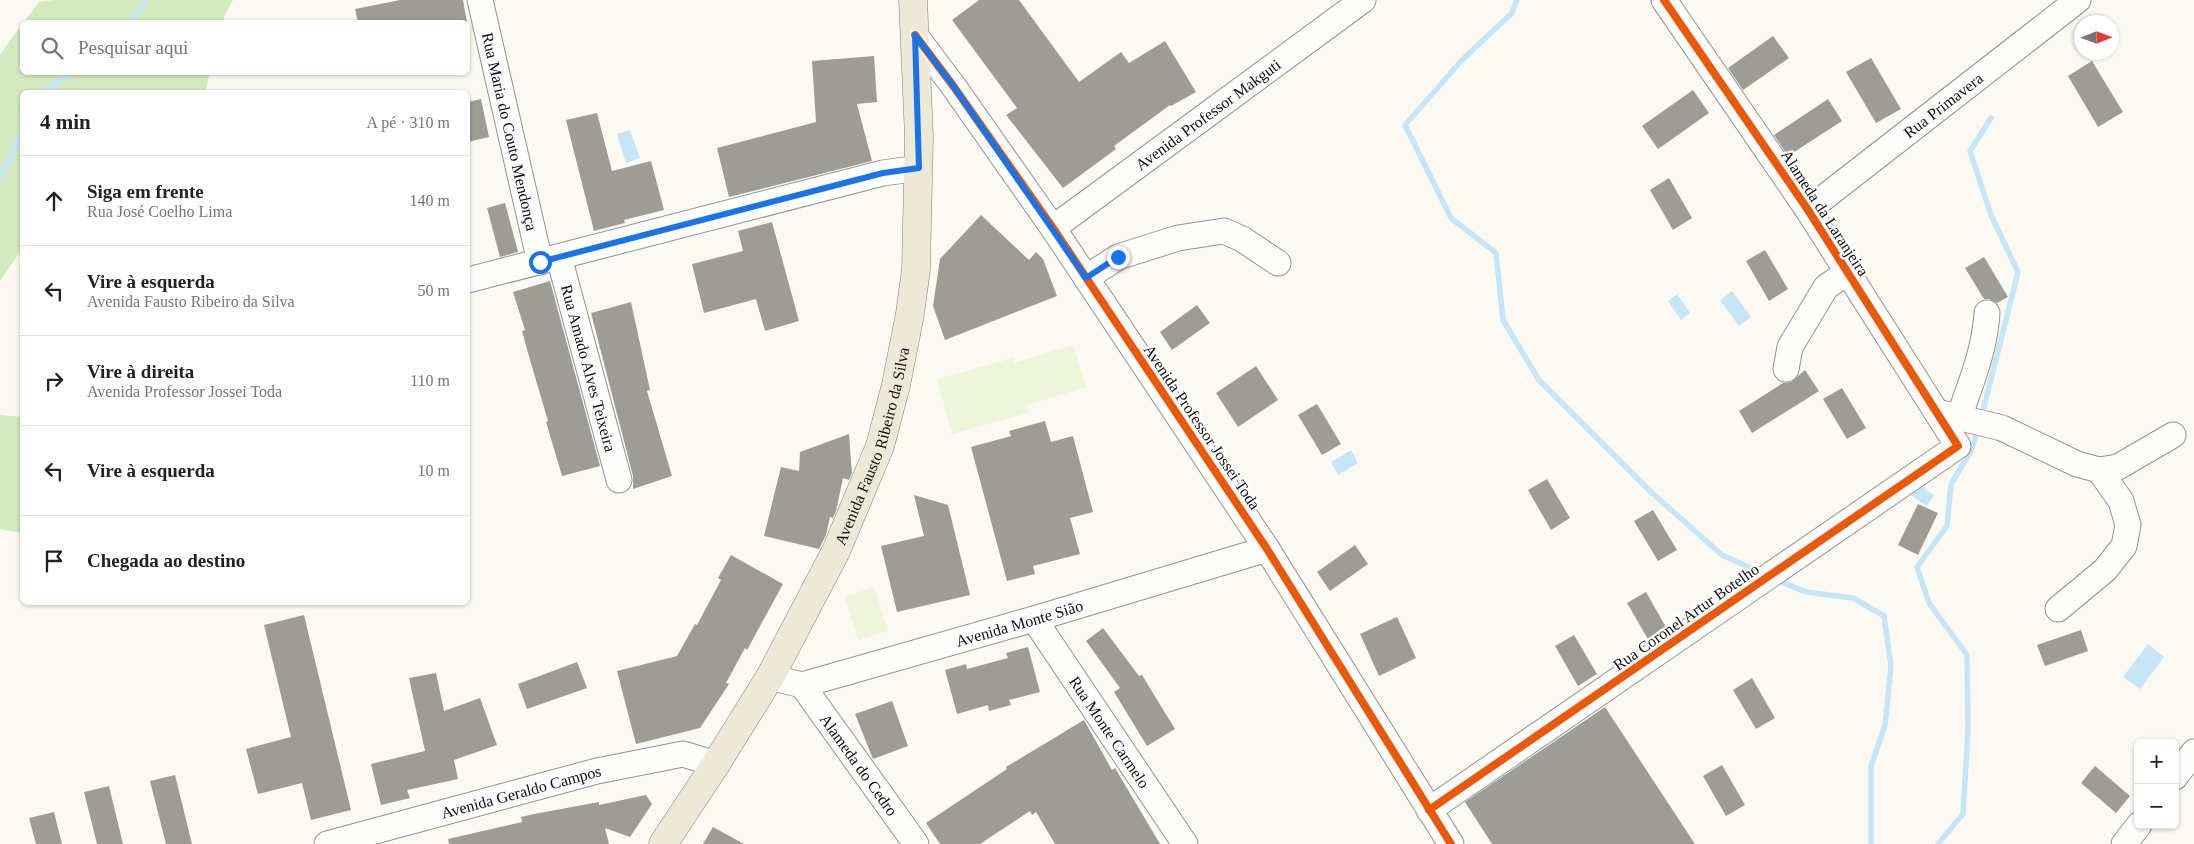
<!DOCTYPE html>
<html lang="pt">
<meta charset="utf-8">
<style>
:root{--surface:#fff;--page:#f2f2f2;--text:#222;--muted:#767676;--line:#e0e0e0}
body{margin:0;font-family:"Times New Roman",serif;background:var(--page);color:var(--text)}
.controls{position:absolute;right:15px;bottom:15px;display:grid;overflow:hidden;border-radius:8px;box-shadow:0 1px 4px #0004}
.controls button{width:45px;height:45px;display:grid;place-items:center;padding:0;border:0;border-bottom:1px solid var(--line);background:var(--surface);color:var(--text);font:25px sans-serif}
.compass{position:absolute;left:2074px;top:15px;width:45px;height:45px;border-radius:50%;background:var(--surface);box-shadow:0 1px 4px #0004;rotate:89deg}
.stop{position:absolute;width:15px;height:15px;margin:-11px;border:4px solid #1a73e8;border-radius:50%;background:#fff}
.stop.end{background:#1a73e8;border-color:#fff;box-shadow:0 1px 5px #0008}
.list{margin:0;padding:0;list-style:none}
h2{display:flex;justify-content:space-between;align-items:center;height:65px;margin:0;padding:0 20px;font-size:21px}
h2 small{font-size:16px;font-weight:400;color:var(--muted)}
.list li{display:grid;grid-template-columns:32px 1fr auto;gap:15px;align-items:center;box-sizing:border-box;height:90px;padding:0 20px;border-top:1px solid var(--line)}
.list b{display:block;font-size:19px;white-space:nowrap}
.list p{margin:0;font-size:16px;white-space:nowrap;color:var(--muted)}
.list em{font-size:16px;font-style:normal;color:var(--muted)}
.icon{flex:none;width:28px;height:28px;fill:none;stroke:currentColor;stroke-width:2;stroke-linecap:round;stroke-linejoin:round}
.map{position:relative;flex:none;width:2194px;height:844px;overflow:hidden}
.search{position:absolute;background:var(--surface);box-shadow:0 1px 4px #0004;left:20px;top:20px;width:450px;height:55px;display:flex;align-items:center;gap:12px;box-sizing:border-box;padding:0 18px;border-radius:8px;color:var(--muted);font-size:19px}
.panel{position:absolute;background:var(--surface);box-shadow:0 1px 4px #0004;left:20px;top:90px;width:450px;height:515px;border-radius:8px}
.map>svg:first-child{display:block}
.forest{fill:#d3e9be}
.pitch{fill:#edf5da}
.water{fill:#c6e5f6}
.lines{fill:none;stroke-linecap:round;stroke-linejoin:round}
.stream{stroke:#c6e5f6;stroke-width:5.5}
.building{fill:#9e9c97}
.minor-casing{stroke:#949390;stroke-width:27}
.major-casing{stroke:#81817d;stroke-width:29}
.minor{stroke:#fefefd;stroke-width:25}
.major{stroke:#ede8d8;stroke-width:28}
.cycleway-casing{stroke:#fff;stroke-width:11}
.cycleway{stroke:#e8590c;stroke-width:8}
.route{stroke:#1a73e8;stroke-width:6}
.labels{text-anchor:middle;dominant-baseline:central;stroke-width:5;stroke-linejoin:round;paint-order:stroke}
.street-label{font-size:16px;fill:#0d0d0d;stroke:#fff}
</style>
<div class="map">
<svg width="2194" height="844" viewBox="0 0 2194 844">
<rect width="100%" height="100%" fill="#fbf9f1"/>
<g class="forest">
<polygon points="53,0 233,0 225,14 223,22 24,22 39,2"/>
<polygon points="22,24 22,72 210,73 205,92 22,92 22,249 0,281 0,55"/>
<polygon points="0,415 22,417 22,533 0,529"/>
</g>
<g class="pitch">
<polygon points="1073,345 1086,387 1027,405 1028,413 952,434 937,379 1013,358 1014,363"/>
<polygon points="874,587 888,631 858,640 845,597"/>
</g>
<g class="water">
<polygon points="630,130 640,158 626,163 617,134"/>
<polygon points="1732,291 1751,317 1739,326 1720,300"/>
<polygon points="1677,294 1690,313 1681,320 1668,301"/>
<polygon points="1351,450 1358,463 1338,475 1331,462"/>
<polygon points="1916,483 1934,495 1927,506 1909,494"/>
<polygon points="2148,644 2164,657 2140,689 2123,677"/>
</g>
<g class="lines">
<g class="stream">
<polyline points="1517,0 1512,13 1462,60 1405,125 1451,218 1496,253 1503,320 1539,380 1651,492 1722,555 1753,569"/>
<polyline points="131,22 146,0"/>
<polyline points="42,92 74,72"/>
<polyline points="0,178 22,132"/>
<polyline points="1984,407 2018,272 1991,215 1970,151 1991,118"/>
<polyline points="1784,583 1806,592 1853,598 1884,616 1891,666 1885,725 1871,766 1871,844"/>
<polyline points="1938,844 1963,814 1968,730 1967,655 1929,603 1917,567 1947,526 1951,484 1971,451 1976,436"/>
</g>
</g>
<g class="building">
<polygon points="400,0 463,0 467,22 358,22 355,9"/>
<polygon points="979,0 1019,0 1079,82 1121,52 1129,63 1165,41 1196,92 1171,106 1170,105 1114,146 1116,149 1063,188 1006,115 1017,108 952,20"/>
<polygon points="1773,36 1789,58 1743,90 1728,68"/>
<polygon points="874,56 877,102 857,104 872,161 729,197 717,148 816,122 812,61"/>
<polygon points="1871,58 1901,109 1876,123 1846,72"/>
<polygon points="2092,61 2123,112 2098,127 2068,76"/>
<polygon points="1693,90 1709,113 1658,149 1642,126"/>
<polygon points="481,99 489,137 468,142 468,102"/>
<polygon points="1828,99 1842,121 1788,156 1774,135"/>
<polygon points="597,113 612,171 651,161 664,210 624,220 625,223 594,231 566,120"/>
<polygon points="1669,178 1692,218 1673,230 1650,190"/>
<polygon points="505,203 518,252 500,257 487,208"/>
<polygon points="981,215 1029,260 1036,252 1043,259 1057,296 945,340 933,306 940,259"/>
<polygon points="772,222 799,321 765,331 756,299 704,313 692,264 743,251 738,231"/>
<polygon points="1765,250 1788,289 1769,301 1746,261"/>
<polygon points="1984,257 2008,297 1997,303 1989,299 1984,299 1965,268"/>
<polygon points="550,281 600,466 562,476 546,422 548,421 530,360 522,331 525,330 513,292"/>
<polygon points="631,302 650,390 647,391 672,476 633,489 633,476 591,313"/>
<polygon points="1197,305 1210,323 1172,350 1160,332"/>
<polygon points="1256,366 1278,400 1238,427 1216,393"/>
<polygon points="1805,370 1819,391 1752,433 1739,411 1783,383 1791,382"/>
<polygon points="1842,388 1866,428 1847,439 1823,399"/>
<polygon points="1317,404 1341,444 1322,455 1298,415"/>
<polygon points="1045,421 1051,442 1073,436 1093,512 1070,518 1080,554 1033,566 1035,574 1007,581 971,447 1011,436 1009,431"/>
<polygon points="849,434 852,473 849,480 843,478 836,511 833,518 830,517 826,535 819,549 764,536 781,467 799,471 800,452"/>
<polygon points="1547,479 1570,518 1551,530 1528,490"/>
<polygon points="914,495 948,505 970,595 897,612 881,546 924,536"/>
<polygon points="1918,504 1938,513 1918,555 1898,545"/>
<polygon points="1653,510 1677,550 1658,561 1634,521"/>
<polygon points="1355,545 1368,564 1330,591 1317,572"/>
<polygon points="731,555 783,584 747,650 745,648 726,683 729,684 700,728 636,744 617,671 677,656 695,624 697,625 721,580 718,578"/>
<polygon points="1646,592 1667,629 1649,641 1627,603"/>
<polygon points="304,615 351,810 311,820 302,783 258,794 246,749 291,737 264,625"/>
<polygon points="1397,617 1416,658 1379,676 1360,634"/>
<polygon points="1103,628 1139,676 1142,675 1175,729 1147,746 1114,692 1120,688 1086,641"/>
<polygon points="2081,630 2088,651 2045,666 2037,645"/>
<polygon points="1574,635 1597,674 1578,686 1555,646"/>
<polygon points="1028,647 1040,692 1009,700 1011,705 989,711 988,705 957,714 945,670 966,664 967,669 1008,658 1006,653"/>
<polygon points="577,662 587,688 527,709 518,684"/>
<polygon points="436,673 444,711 480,698 497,745 454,760 458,779 407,790 410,798 381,805 371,764 425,751 409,678"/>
<polygon points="1752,678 1775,718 1756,729 1733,690"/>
<polygon points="892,701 908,746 873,759 855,714"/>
<polygon points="1605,707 1695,844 1492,844 1465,802"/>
<polygon points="1084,720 1112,770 1115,768 1160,844 1055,844 1036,812 1032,815 1030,811 980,844 940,844 926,823 1007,769 1006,767"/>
<polygon points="1722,765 1745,805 1726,816 1703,776"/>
<polygon points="2095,766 2130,796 2116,813 2081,783"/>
<polygon points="175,775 192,844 166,844 150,781"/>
<polygon points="109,786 123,844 97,844 84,792"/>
<polygon points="646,795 652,804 630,837 605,828 609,844 449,844 448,839 522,822 521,817 534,814 599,802 599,805"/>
<polygon points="54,812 62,844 36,844 29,818"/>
<polygon points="713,827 744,844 703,844"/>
</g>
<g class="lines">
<defs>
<g id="minor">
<path id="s1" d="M 480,0 L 540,262"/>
<polyline points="915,35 954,87 1053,228 1267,549 1451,844"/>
<path id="s2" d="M 1808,210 L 2078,0"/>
<path id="s3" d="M 1053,228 L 1363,0"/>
<path id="s4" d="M 559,257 L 619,480"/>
<polyline points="1086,278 1118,257 1178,238 1224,231 1242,239 1278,263"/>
<polyline points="468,280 883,173 919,168"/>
<polyline points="1786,369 1790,347 1826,287 1848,272"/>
<polyline points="1937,412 2002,428 2077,464 2099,470 2118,467 2173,435"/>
<path d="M 1959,417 C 1971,383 1985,349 1987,313"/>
<polyline points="2058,609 2105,570 2124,546 2128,525 2121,501 2099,470"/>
<path id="s5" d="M 1034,619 L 1185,844"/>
<path id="s6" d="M 770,677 L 802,685 L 1034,619 L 1267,549"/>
<path id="s7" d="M 802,685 L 916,844"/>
<polyline points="2175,777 2194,752"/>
<polyline points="1429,810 1958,446 1808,210 1664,0"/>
<path id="s8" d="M 327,844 L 597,771 L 683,754 L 716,764"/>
<polyline points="2124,844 2139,825"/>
</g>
<g id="major">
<path id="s9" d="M 663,844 L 716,764 L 770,677 L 836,551 L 880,446 L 896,385 L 910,314 L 916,269 L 919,137 L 913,0"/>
</g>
</defs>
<use href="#minor" class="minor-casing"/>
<use href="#major" class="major-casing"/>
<use href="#minor" class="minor"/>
<use href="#major" class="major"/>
<defs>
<g id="cycleway">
<polyline points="915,35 954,87 1053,228 1267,549 1451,844"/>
<polyline points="1429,810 1958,446 1808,210 1664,0"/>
</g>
</defs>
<use href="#cycleway" class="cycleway-casing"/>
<use href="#cycleway" class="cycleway"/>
</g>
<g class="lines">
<polyline class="route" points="540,262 883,173 919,168 915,35 954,87 1086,278 1118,257"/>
</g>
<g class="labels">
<g class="street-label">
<text stroke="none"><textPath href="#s2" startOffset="171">Rua Primavera</textPath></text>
<text stroke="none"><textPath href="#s3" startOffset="192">Avenida Professor Makguti</textPath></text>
<text stroke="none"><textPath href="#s1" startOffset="135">Rua Maria do Couto Mendonça</textPath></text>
<text transform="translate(1825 213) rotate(57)">Alameda da Laranjeira</text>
<text stroke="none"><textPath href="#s4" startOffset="115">Rua Amado Alves Teixeira</textPath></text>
<text transform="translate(1202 427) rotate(56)">Avenida Professor Jossei Toda</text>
<text stroke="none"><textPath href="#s9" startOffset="452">Avenida Fausto Ribeiro da Silva</textPath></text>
<text transform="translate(1686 617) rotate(-35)">Rua Coronel Artur Botelho</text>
<text stroke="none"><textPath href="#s6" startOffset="259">Avenida Monte Sião</textPath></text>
<text stroke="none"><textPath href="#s5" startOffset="136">Rua Monte Carmelo</textPath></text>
<text stroke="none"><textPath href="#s7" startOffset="98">Alameda do Cedro</textPath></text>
<text stroke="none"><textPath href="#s8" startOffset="201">Avenida Geraldo Campos</textPath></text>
</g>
</g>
</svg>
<div class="controls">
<button>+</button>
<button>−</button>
</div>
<svg class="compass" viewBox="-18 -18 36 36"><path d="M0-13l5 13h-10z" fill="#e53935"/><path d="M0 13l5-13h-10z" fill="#767676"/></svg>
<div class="stop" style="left:540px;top:262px"></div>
<div class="stop end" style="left:1118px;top:257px"></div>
<div class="search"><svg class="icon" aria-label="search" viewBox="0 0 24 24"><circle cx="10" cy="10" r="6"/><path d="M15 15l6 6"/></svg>Pesquisar aqui</div>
<section class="panel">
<h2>4 min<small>A pé · 310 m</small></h2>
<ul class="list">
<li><svg class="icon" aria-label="ahead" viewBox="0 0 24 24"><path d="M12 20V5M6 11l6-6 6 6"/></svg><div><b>Siga em frente</b><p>Rua José Coelho Lima</p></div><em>140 m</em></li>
<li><svg class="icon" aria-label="left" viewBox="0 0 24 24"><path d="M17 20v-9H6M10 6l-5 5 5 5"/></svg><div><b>Vire à esquerda</b><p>Avenida Fausto Ribeiro da Silva</p></div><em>50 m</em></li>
<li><svg class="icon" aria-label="right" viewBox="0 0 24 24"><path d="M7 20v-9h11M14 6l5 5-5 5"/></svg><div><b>Vire à direita</b><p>Avenida Professor Jossei Toda</p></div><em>110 m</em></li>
<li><svg class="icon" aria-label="left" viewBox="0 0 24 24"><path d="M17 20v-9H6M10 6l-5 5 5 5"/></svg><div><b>Vire à esquerda</b></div><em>10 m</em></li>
<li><svg class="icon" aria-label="arrive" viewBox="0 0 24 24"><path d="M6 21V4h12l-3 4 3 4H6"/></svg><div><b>Chegada ao destino</b></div></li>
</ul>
</section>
</div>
